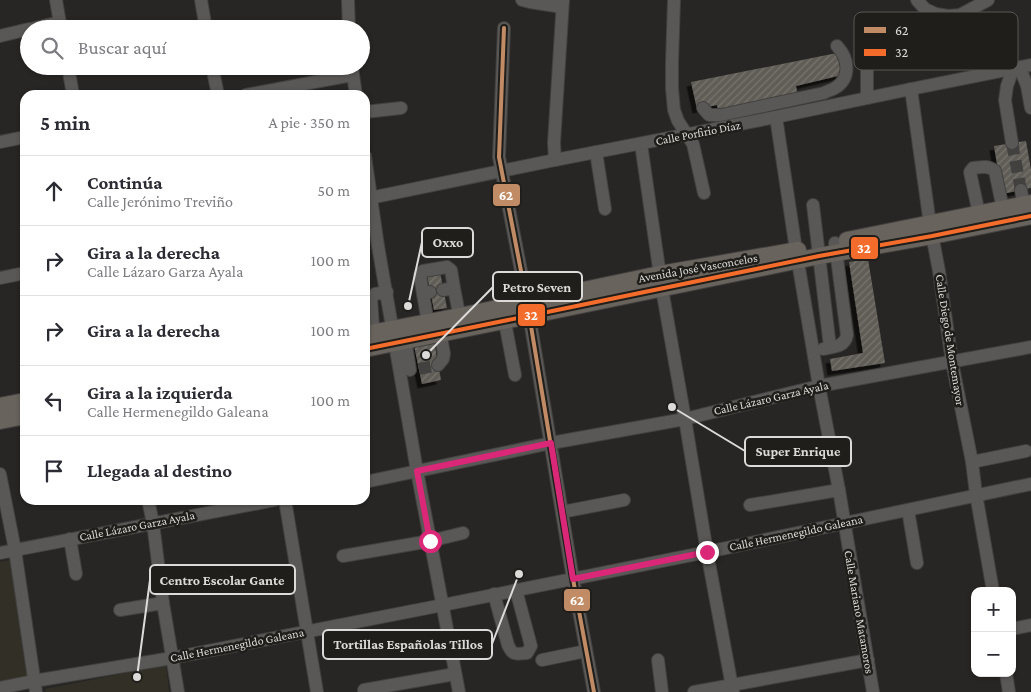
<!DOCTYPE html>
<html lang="es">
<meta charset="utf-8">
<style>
:root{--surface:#fff;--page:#f2f2f3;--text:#2b2b33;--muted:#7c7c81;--line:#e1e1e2}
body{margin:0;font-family:"Crimson Pro",serif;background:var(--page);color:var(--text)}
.controls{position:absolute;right:15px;bottom:15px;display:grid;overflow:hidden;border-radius:10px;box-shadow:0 1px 4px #0004}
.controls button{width:45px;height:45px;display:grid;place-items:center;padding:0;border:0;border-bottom:1px solid var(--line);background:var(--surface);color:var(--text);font:25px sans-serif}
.stop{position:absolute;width:15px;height:15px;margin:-11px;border:4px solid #db2777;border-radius:50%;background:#fff}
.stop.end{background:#db2777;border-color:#fff;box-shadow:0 1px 5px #0008}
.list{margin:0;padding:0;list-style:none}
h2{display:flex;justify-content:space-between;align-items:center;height:65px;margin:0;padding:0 20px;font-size:21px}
h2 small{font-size:16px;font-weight:400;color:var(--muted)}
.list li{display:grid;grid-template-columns:32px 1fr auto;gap:15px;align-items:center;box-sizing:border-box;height:70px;padding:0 20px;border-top:1px solid var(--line)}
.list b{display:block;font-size:19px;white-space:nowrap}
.list p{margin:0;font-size:16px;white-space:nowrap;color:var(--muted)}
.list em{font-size:16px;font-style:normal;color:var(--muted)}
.icon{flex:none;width:28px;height:28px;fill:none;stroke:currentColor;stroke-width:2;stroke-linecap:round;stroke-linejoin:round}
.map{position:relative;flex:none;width:1031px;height:692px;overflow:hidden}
.search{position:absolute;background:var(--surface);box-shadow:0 1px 4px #0004;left:20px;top:20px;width:350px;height:55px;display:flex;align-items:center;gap:12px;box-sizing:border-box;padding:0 18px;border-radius:28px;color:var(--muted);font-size:19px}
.panel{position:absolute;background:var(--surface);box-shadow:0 1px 4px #0004;left:20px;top:90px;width:350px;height:415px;border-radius:15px}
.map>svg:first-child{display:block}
.built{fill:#322f27}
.building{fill:url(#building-hatch);filter:url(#shadow)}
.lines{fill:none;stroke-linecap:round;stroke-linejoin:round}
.minor-tunnel{stroke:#43413f;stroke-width:12;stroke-dasharray:12 6;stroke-linecap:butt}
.minor-casing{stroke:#42413f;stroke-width:14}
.major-casing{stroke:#42413f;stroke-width:18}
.minor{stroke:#595857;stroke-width:12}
.major{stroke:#69635d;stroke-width:16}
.bus-1-casing{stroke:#1f1e1a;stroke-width:8}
.bus-2-casing{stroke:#1f1e1a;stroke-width:8}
.bus-1{stroke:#c18c65;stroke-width:4}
.bus-2{stroke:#f36c2b;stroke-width:4}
.route{stroke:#db2777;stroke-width:6}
.labels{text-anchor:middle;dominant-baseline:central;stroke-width:5;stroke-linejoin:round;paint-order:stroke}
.street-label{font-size:12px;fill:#dcdbd9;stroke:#1f1e1a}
.key{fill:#1f1e1a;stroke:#585753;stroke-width:1}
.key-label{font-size:14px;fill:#dcdbd9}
.leader{fill:none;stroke:#dcdbd9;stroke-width:2}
.callout-dot{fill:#dcdbd9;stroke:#1f1e1a;stroke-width:2}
.callout{fill:#1f1e1a;stroke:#dcdbd9;stroke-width:2}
.callout-label{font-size:14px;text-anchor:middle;font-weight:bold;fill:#dcdbd9}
.line-badge{stroke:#1f1e1a;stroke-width:2}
.badge-label{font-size:14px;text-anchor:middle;font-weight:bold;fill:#fff}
</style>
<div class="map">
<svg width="1031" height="692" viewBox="0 0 1031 692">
<defs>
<pattern id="building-hatch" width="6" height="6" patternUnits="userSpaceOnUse" patternTransform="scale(1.25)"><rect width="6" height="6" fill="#615d57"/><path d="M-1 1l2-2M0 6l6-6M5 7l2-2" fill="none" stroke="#77746f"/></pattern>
<filter id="shadow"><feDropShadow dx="-4.5" dy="4.5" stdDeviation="0" flood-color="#0009"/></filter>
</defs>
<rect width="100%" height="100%" fill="#282624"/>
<g class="built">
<polygon points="10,560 32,679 0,684 0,562"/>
<polygon points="166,665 169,692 46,692 45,689"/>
</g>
<g class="building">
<polygon points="837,53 842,75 796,86 798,97 719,114 717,105 697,109 691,82"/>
<polygon points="1026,141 1031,170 1031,188 1002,194 994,146"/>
<polygon points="868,259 885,363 832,371 830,359 863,353 849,262"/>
<polygon points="440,272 447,308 434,310 427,275"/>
<polygon points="434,341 441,380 422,384 414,345"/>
</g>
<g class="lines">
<g class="minor-tunnel">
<polyline points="1012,143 1021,190"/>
<polyline points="419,369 438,365"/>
</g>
<defs>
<g id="minor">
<polyline points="56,0 61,29"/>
<polyline points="201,0 206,29"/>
<polyline points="348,0 349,29"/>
<polyline points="522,0 530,2 562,7"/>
<polyline points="674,0 672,63 672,88 674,110 678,121 693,144 704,193"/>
<polyline points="917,0 925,9 936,14 948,16 960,15 988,0"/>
<polyline points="504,28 499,157 527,302 573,579 594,692"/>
<polyline points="31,29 60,22"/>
<polyline points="0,36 29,29"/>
<polyline points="68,66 73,95"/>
<polyline points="212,66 218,95"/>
<polyline points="352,68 356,95"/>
<polyline points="1020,68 1027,86 1031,108"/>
<polyline points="911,89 930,224 939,271 952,362 972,462 976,494 993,591"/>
<polyline points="246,95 352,75"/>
<polyline points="867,98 867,34"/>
<path d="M 703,108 L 709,115 L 721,115 L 824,93 C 827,91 832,90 835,88 C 851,78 849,59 837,46"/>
<polyline points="365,112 401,108"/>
<polyline points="776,117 796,250 819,386 839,490 873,692"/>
<polyline points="0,142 25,137"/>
<polyline points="1012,143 1005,100 1007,86 1013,69"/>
<polyline points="641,144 662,289 685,419 707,552 733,692"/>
<polyline points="596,152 605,209"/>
<polyline points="365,156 378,246 417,471 459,692"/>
<polyline points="555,160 554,143 563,0"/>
<polyline points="1021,190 1025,212"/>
<polyline points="365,199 555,160 776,117 911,89 1031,65"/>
<polyline points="813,205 830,347"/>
<path d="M 979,214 L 970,172 L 973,168 C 981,167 988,165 995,171 L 1003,209"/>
<polyline points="0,278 25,273"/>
<polyline points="443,290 454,288 461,324"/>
<polyline points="423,294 420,275 423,271 447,267 451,270 454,288"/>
<polyline points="503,312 515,375"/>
<polyline points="429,329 423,294 430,292"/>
<polyline points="404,332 410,370"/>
<polyline points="374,342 371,298 375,294 387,292"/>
<path d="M 823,349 C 833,347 845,347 847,335 L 835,243"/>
<polyline points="438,365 443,359 444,354 439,325"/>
<polyline points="972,462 1026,451"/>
<polyline points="0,474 15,550 36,692"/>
<polyline points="365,482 551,443 685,419 819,386 1031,347"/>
<polyline points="148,500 153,523 163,603 178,692"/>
<polyline points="285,500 317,692"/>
<polyline points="750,505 839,490"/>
<polyline points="908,510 917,563"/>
<polyline points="562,512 624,500"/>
<polyline points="70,539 76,574"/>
<polyline points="0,553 275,500"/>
<polyline points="343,556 430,541 463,533"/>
<path d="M 494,594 L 508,645 C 513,656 516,654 527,653 L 531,646 L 516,590"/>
<polyline points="120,610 163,603"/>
<polyline points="1012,629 1031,625"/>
<polyline points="542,660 586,651"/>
<polyline points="658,660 662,692"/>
<polyline points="1006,673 1009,692"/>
<polyline points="0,688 34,681 172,658 443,605 707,552 1031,484"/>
<polyline points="364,690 455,674"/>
<polyline points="694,692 868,660"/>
</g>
<g id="major">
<polyline points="847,240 1031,203"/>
<polyline points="365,334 460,316 660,274 798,250"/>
<polyline points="365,349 528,316 819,256 932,236 1031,216"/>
<polyline points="0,406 25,401"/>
<polyline points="0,421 25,416"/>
</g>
</defs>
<use href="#minor" class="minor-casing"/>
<use href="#major" class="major-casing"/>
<use href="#minor" class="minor"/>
<use href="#major" class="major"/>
<defs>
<polyline id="bus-1" points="504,28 499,157 527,302 573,579 594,692"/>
<polyline id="bus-2" points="365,349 528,316 819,256 932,236 1031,216"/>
</defs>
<use href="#bus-1" class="bus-1-casing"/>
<use href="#bus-2" class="bus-2-casing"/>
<use href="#bus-1" class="bus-1"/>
<use href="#bus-2" class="bus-2"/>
</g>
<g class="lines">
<polyline class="route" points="430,541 417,471 551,443 573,579 707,552"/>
</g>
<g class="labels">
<g class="street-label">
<text transform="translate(698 133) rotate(-11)">Calle Porfirio Díaz</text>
<text transform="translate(698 268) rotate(-10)">Avenida José Vasconcelos</text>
<text transform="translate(950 340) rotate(81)">Calle Diego de Montemayor</text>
<text transform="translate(771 398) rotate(-13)">Calle Lázaro Garza Ayala</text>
<text transform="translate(137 526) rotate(-11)">Calle Lázaro Garza Ayala</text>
<text transform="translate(796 533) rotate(-12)">Calle Hermenegildo Galeana</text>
<text transform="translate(859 612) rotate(80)">Calle Mariano Matamoros</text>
<text transform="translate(237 645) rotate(-11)">Calle Hermenegildo Galeana</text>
</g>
</g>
<rect x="854" y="12" width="164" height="58" rx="8" class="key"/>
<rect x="864" y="27" width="22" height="6" fill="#c18c65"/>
<rect x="864" y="49" width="22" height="7" fill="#f36c2b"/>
<g class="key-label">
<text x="895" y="35">62</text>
<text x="895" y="57">32</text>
</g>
<path class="leader" d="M408 306L422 242M426 355L493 287M672 407L745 451M137 677L150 580M519 574L492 644"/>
<g class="callout-dot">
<circle cx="408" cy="306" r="5"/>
<circle cx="426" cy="355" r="5"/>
<circle cx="672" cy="407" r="5"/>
<circle cx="137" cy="677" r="5"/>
<circle cx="519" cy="574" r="5"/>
</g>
<g class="callout">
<rect x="422" y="228" width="51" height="29" rx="5"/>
<rect x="493" y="272" width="89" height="29" rx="5"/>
<rect x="745" y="437" width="106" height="29" rx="5"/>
<rect x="150" y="565" width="145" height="29" rx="5"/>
<rect x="323" y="630" width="169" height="29" rx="5"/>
</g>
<g class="callout-label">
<text x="448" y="247">Oxxo</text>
<text x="537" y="292">Petro Seven</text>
<text x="798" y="456">Super Enrique</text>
<text x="222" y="585">Centro Escolar Gante</text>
<text x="408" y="649">Tortillas Españolas Tillos</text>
</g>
<g class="line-badge">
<rect x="492" y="183" width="29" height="24" rx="5" fill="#c18c65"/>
<rect x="850" y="236" width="29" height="24" rx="5" fill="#f36c2b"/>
<rect x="517" y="303" width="29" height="24" rx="5" fill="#f36c2b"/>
<rect x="563" y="588" width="28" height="24" rx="5" fill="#c18c65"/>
</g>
<g class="badge-label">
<text x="506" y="200">62</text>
<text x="864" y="253">32</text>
<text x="531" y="320">32</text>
<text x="577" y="605">62</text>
</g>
</svg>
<div class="controls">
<button>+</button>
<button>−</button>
</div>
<div class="stop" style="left:430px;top:541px"></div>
<div class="stop end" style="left:707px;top:552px"></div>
<div class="search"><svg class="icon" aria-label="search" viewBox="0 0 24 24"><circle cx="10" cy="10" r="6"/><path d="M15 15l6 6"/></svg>Buscar aquí</div>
<section class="panel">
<h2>5 min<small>A pie · 350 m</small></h2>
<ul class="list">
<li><svg class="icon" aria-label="ahead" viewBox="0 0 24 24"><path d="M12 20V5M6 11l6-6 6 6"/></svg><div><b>Continúa</b><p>Calle Jerónimo Treviño</p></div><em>50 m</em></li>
<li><svg class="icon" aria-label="right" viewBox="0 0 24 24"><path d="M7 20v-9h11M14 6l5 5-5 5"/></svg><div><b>Gira a la derecha</b><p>Calle Lázaro Garza Ayala</p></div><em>100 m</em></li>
<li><svg class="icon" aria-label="right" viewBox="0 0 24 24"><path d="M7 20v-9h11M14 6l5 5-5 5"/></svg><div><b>Gira a la derecha</b></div><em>100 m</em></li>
<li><svg class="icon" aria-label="left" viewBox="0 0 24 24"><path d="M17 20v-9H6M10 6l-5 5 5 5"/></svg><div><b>Gira a la izquierda</b><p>Calle Hermenegildo Galeana</p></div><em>100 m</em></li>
<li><svg class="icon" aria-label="arrive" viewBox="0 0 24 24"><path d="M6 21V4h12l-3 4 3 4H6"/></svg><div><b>Llegada al destino</b></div></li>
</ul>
</section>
</div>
